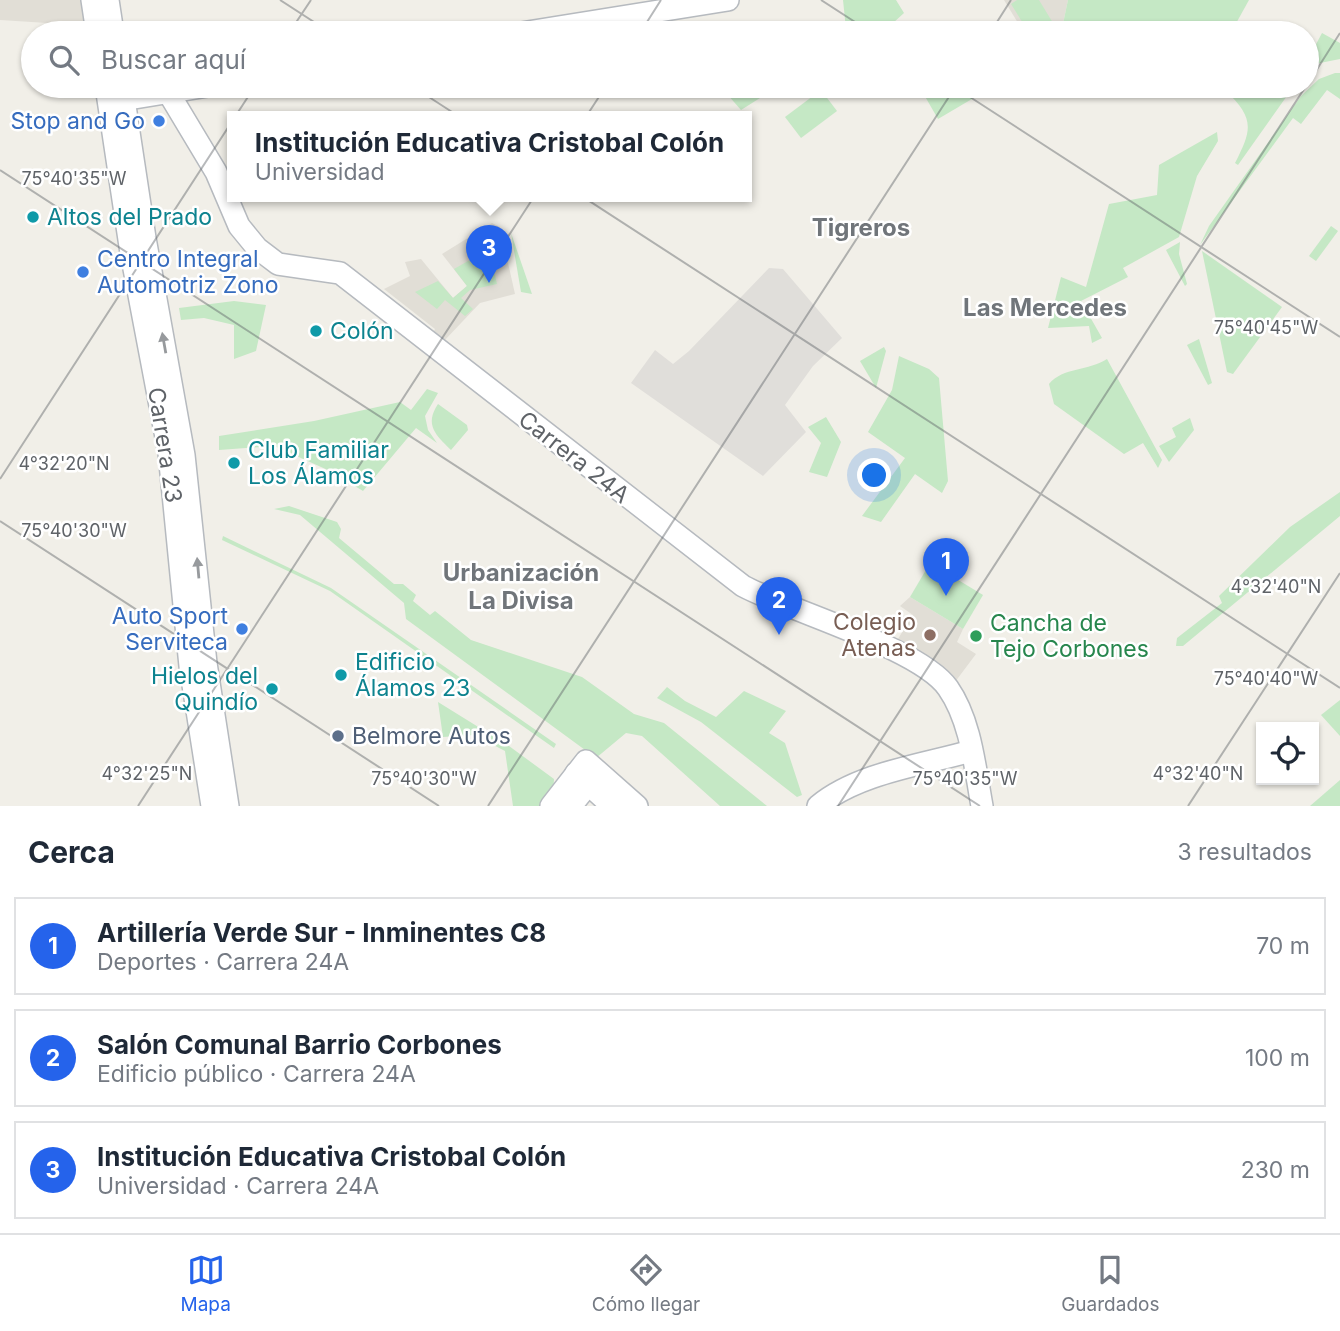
<!DOCTYPE html>
<html lang="es">
<meta charset="utf-8">
<style>
:root{--surface:#fff;--page:#f6f6f7;--text:#1f2937;--muted:#747a83;--line:#e0e1e3;--accent:#2563eb}
body{margin:0;font-family:Inter,sans-serif;background:var(--page);color:var(--text)}
.controls{position:absolute;right:21px;bottom:21px;display:grid;overflow:hidden;border-radius:0px;box-shadow:0 2px 5px #0004}
.controls button{width:63px;height:63px;display:grid;place-items:center;padding:0;border:0;border-bottom:2px solid var(--line);background:var(--surface);color:var(--text);font:35px sans-serif}
.you{position:absolute;left:875px;top:476px;width:24px;height:24px;margin:-18px;border:5px solid #fff;border-radius:50%;background:#1a73e8;box-shadow:0 0 0 10px #1a73e833}
.badge{display:grid;place-items:center;width:46px;height:46px;border-radius:50%;background:var(--accent);color:#fff;font-size:23px;font-weight:700}
.pin{position:absolute;translate:-50% -58px;filter:drop-shadow(0 2px 4px #0008)}
.pin::after{content:'';position:absolute;top:37px;width:24px;height:21px;background:inherit;clip-path:polygon(0 0,100% 0,50% 100%)}
.popup{position:absolute;left:227px;top:111px;width:525px;height:91px;box-sizing:border-box;display:grid;place-content:center;border-radius:0px;background:var(--surface);filter:drop-shadow(0 2px 5px #0005);font-size:23px;white-space:nowrap;color:var(--muted)}
.popup b{font-size:26px;color:var(--text)}
.popup::after{content:'';position:absolute;left:50%;top:100%;margin-left:-14px;border:14px solid transparent;border-top-color:var(--surface)}
.list{margin:0;padding:0;list-style:none}
h2{display:flex;justify-content:space-between;align-items:center;height:91px;margin:0;padding:0 28px;font-size:30px}
h2 small{font-size:23px;font-weight:400;color:var(--muted)}
.list li{display:grid;grid-template-columns:46px 1fr auto;gap:21px;align-items:center;box-sizing:border-box;height:98px;margin:0 14px 14px;padding:0 14px;border:2px solid var(--line);border-radius:0px}
.list b{display:block;font-size:26px;white-space:nowrap}
.list p{margin:0;font-size:23px;white-space:nowrap;color:var(--muted)}
.list em{font-size:23px;font-style:normal;color:var(--muted)}
.icon{flex:none;width:38px;height:38px;fill:none;stroke:currentColor;stroke-width:2;stroke-linecap:round;stroke-linejoin:round}
.map{position:relative;flex:none;width:1340px;height:806px;overflow:hidden}
.search{position:absolute;background:var(--surface);box-shadow:0 2px 5px #0004;left:21px;right:21px;top:21px;height:77px;display:flex;align-items:center;gap:18px;box-sizing:border-box;padding:0 24px;border-radius:38px;color:var(--muted);font-size:26px}
.sheet{height:427px;background:var(--surface)}
nav{display:flex;justify-content:space-around;align-items:center;box-sizing:border-box;height:98px;border-top:2px solid var(--line);background:var(--surface);font-size:19px;color:var(--muted)}
nav a{display:grid;justify-items:center;gap:4px}
nav .on{color:var(--accent)}
.map>svg:first-child{display:block}
.industrial{fill:#e0deda}
.education{fill:#e1ded6}
.green{fill:#c5e8c5}
.lines{fill:none;stroke-linecap:round;stroke-linejoin:round}
.secondary-casing{stroke:#b6babf;stroke-width:24}
.secondary{stroke:#fff;stroke-width:21}
.oneway{fill:#979a9d}
.ticks{fill:none;stroke:#5f6368;stroke-width:2;stroke-opacity:0.45}
.shop-dot{fill:#3f7fe0;stroke:#fff;stroke-width:2.5}
.culture-dot{fill:#0f9aa8;stroke:#fff;stroke-width:2.5}
.education-dot{fill:#8d6e63;stroke:#fff;stroke-width:2.5}
.leisure-dot{fill:#2e9e5b;stroke:#fff;stroke-width:2.5}
.service-dot{fill:#5c6f8a;stroke:#fff;stroke-width:2.5}
.labels{text-anchor:middle;dominant-baseline:central;stroke-width:5;stroke-linejoin:round;paint-order:stroke}
.shop-label{font-size:23px;fill:#366cbe;stroke:#fff;text-anchor:end}
.culture-label{font-size:23px;fill:#0d838f;stroke:#fff;text-anchor:start}
.street-label{font-size:23px;fill:#5f6368;stroke:#fff}
.education-label{font-size:23px;fill:#785e54;stroke:#fff;text-anchor:end}
.leisure-label{font-size:23px;fill:#27864d;stroke:#fff;text-anchor:start}
.service-label{font-size:23px;fill:#4e5e75;stroke:#fff;text-anchor:start}
.neighbourhood-label{font-size:24px;font-weight:bold;fill:#70757a;stroke:#fff}
.ticks-label{font-size:18px;text-anchor:middle;fill:#5f6368;stroke:#fff;stroke-width:5;stroke-linejoin:round;paint-order:stroke}
</style>
<div class="map">
<svg width="1340" height="806" viewBox="0 0 1340 806">
<rect width="100%" height="100%" fill="#f1efe8"/>
<polygon class="industrial" points="769,268 783,269 842,338 813,366 785,405 806,432 763,476 631,383 655,350 673,364 689,351"/>
<g class="education">
<polygon points="0,0 81,0 84,20 79,25 0,20"/>
<polygon points="1004,0 1068,0 1061,33 1024,33"/>
<polygon points="492,223 500,227 515,294 480,303 444,341 433,333 435,329 384,289 410,276 405,262 421,259 453,298 467,286 442,254"/>
<polygon points="910,597 963,629 957,642 976,654 955,682 896,642 913,615 900,606"/>
</g>
<g class="green">
<polygon points="843,0 896,0 904,13 882,33 858,33 857,28 846,29"/>
<polygon points="1017,0 1039,0 1053,23 1036,33 1029,33 1011,4"/>
<polygon points="1068,0 1249,0 1234,27 1224,33 1061,33"/>
<polygon points="1322,33 1340,43 1340,59 1315,64 1307,69 1307,52 1313,50"/>
<polygon points="1335,73 1340,73 1340,99 1327,90 1301,124 1293,118 1200,245 1209,226 1301,96 1319,79"/>
<polygon points="720,86 779,86 741,110"/>
<polygon points="919,86 994,86 938,119"/>
<path d="M 1233,86 L 1294,86 L 1238,165 L 1235,163 C 1253,128 1254,118 1225,90 Z"/>
<polygon points="821,90 837,111 801,138 785,117"/>
<polygon points="1217,132 1218,141 1197,176 1179,237 1123,268 1128,277 1081,301 1102,338 1092,343 1089,326 1048,328 1061,277 1086,287 1109,204 1157,195 1159,165"/>
<polygon points="1331,226 1338,231 1316,261 1309,256"/>
<polygon points="511,233 532,294 521,292"/>
<polygon points="1180,242 1179,254 1187,284 1185,286 1166,250"/>
<polygon points="489,249 497,284 470,290 461,298 473,309 465,316 445,300 437,309 415,292 438,281 453,298 467,286 454,269"/>
<polygon points="1202,251 1282,307 1233,374 1227,372"/>
<polygon points="234,301 266,305 256,351 234,359 234,325 204,318 181,320 179,308"/>
<polygon points="1199,339 1212,383 1208,385 1187,345"/>
<polygon points="884,347 886,351 876,388 860,361"/>
<polygon points="899,356 929,369 939,378 948,481 942,493 915,474 881,522 862,516 905,458 868,432 892,390"/>
<path d="M 1107,359 L 1162,460 L 1158,468 L 1143,443 L 1124,454 L 1054,404 L 1049,384 C 1063,367 1089,371 1107,359 Z"/>
<polygon points="427,389 438,393 425,416 428,430 437,443 416,428 363,491 330,471 274,446 219,450 219,436 314,421 400,402 411,410"/>
<path d="M 438,404 L 467,425 L 468,430 L 451,450 C 436,435 424,425 438,404 Z"/>
<polygon points="826,417 841,442 827,477 809,472 821,443 808,427"/>
<polygon points="1190,418 1194,430 1169,462 1159,446 1176,437 1172,428"/>
<polygon points="1340,492 1340,516 1183,646 1176,646 1177,638 1222,603 1219,596 1290,527"/>
<polygon points="289,506 337,522 341,529 339,538 394,584 403,584 416,595 413,601 430,615 435,611 471,640 582,677 634,714 664,723 767,806 720,806 642,736 626,733 596,758 406,619 404,603 300,515 274,509"/>
<polygon points="223,536 331,588 556,744 554,748 330,591 222,540"/>
<polygon points="930,563 983,595 963,629 910,597"/>
<polygon points="667,687 685,701 716,717 744,691 786,711 769,733 785,743 802,795 797,797 701,722 657,698"/>
<polygon points="1340,700 1340,736 1321,715"/>
<polygon points="438,702 509,746 554,779 553,797 544,806 513,806 505,751 474,735 443,737"/>
<polygon points="1340,780 1340,806 1310,806"/>
</g>
<g class="lines">
<defs>
<g id="secondary">
<polyline points="92,0 97,33"/>
<polyline points="108,0 113,33"/>
<polyline points="521,33 728,0"/>
<polyline points="106,86 131,253 169,453 190,666 212,806"/>
<polyline points="122,86 145,238 184,455 206,663 228,806"/>
<path d="M 168,92 L 216,172 L 239,226 L 257,248 L 278,264 L 340,273 L 743,586 C 792,612 920,648 948,688 C 971,721 975,768 982,806"/>
<polyline points="110,102 208,86"/>
<polyline points="576,773 612,806"/>
<polyline points="551,806 586,761 637,806"/>
<polyline points="571,806 596,775"/>
<path d="M 818,806 C 858,773 922,765 971,751"/>
</g>
</defs>
<use href="#secondary" class="secondary-casing"/>
<use href="#secondary" class="secondary"/>
</g>
<defs><path id="oneway-solid" d="M-6-.8H1V-3.2L6.5 0L1 3.2V.8H-6Z" transform="scale(1.75)"/></defs>
<g class="oneway">
<use href="#oneway-solid" transform="translate(164 343) rotate(-100)"/>
<use href="#oneway-solid" transform="translate(198 568) rotate(-95)"/>
</g>
<path class="ticks" d="M 280,0 L 331,33M 821,0 L 872,33M 289,33 L 311,0M 640,33 L 661,0M 990,33 L 1011,0M 1307,85 L 1340,33M 412,86 L 1340,688M 953,86 L 1340,337M 0,170 L 980,806M 0,479 L 255,86M 0,521 L 439,806M 138,806 L 606,86M 488,806 L 956,86M 838,806 L 1306,86M 1188,806 L 1340,573"/>
<g class="shop-dot">
<circle cx="159" cy="121" r="7"/>
<circle cx="83" cy="272" r="7"/>
<circle cx="242" cy="629" r="7"/>
</g>
<g class="culture-dot">
<circle cx="33" cy="217" r="7"/>
<circle cx="316" cy="331" r="7"/>
<circle cx="234" cy="463" r="7"/>
<circle cx="341" cy="675" r="7"/>
<circle cx="272" cy="689" r="7"/>
</g>
<circle class="education-dot" cx="930" cy="635" r="7"/>
<circle class="leisure-dot" cx="976" cy="636" r="7"/>
<circle class="service-dot" cx="338" cy="736" r="7"/>
<g class="labels">
<g class="shop-label">
<text x="145" y="121">Stop and Go</text>
<text x="97" y="259" text-anchor="start">Centro Integral<tspan x="97" dy="26">Automotriz Zono</tspan></text>
<text x="228" y="616">Auto Sport<tspan x="228" dy="26">Serviteca</tspan></text>
</g>
<g class="culture-label">
<text x="47" y="217">Altos del Prado</text>
<text x="330" y="331">Colón</text>
<text x="248" y="450">Club Familiar<tspan x="248" dy="26">Los Álamos</tspan></text>
<text x="355" y="662">Edificio<tspan x="355" dy="26">Álamos 23</tspan></text>
<text x="258" y="676" text-anchor="end">Hielos del<tspan x="258" dy="26">Quindío</tspan></text>
</g>
<g class="street-label">
<text transform="translate(165 445) rotate(81)">Carrera 23</text>
<text transform="translate(574 457) rotate(38)">Carrera 24A</text>
</g>
<g class="education-label">
<text x="916" y="622">Colegio<tspan x="916" dy="26">Atenas</tspan></text>
</g>
<g class="leisure-label">
<text x="990" y="623">Cancha de<tspan x="990" dy="26">Tejo Corbones</tspan></text>
</g>
<g class="service-label">
<text x="352" y="736">Belmore Autos</text>
</g>
<g class="neighbourhood-label">
<text x="861" y="227">Tigreros</text>
<text x="1045" y="307">Las Mercedes</text>
<text x="521" y="572">Urbanización<tspan x="521" dy="28">La Divisa</tspan></text>
</g>
</g>
<g class="ticks-label">
<text x="74" y="185">75°40'35"W</text>
<text x="1266" y="334">75°40'45"W</text>
<text x="64" y="470">4°32'20"N</text>
<text x="74" y="537">75°40'30"W</text>
<text x="1276" y="593">4°32'40"N</text>
<text x="1266" y="685">75°40'40"W</text>
<text x="147" y="780">4°32'25"N</text>
<text x="1198" y="780">4°32'40"N</text>
<text x="424" y="785">75°40'30"W</text>
<text x="965" y="785">75°40'35"W</text>
</g>
</svg>
<div class="controls">
<button><svg class="icon" aria-label="locate" viewBox="0 0 24 24"><circle cx="12" cy="12" r="6"/><path d="M12 2v4M12 18v4M2 12h4M18 12h4"/></svg></button>
</div>
<div class="you"></div>
<div class="pin badge" style="left:946px;top:596px">1</div>
<div class="pin badge" style="left:779px;top:635px">2</div>
<div class="pin badge" style="left:489px;top:283px">3</div>
<div class="popup"><b>Institución Educativa Cristobal Colón</b>Universidad</div>
<div class="search"><svg class="icon" aria-label="search" viewBox="0 0 24 24"><circle cx="10" cy="10" r="6"/><path d="M15 15l6 6"/></svg>Buscar aquí</div>
</div>
<section class="sheet">
<h2>Cerca<small>3 resultados</small></h2>
<ul class="list">
<li><span class="badge">1</span><div><b>Artillería Verde Sur - Inminentes C8</b><p>Deportes · Carrera 24A</p></div><em>70 m</em></li>
<li><span class="badge">2</span><div><b>Salón Comunal Barrio Corbones</b><p>Edificio público · Carrera 24A</p></div><em>100 m</em></li>
<li><span class="badge">3</span><div><b>Institución Educativa Cristobal Colón</b><p>Universidad · Carrera 24A</p></div><em>230 m</em></li>
</ul>
</section>
<nav>
<a class="on"><svg class="icon" aria-label="map" viewBox="0 0 24 24"><path d="M3 6l6-2 6 2 6-2v14l-6 2-6-2-6 2zM9 4v14M15 6v14"/></svg>Mapa</a>
<a><svg class="icon" aria-label="directions" viewBox="0 0 24 24"><path d="M12 3l9 9-9 9-9-9zM9 14v-3h6M13 9l2 2-2 2"/></svg>Cómo llegar</a>
<a><svg class="icon" aria-label="saved" viewBox="0 0 24 24"><path d="M7 4h10v16l-5-4-5 4z"/></svg>Guardados</a>
</nav>
